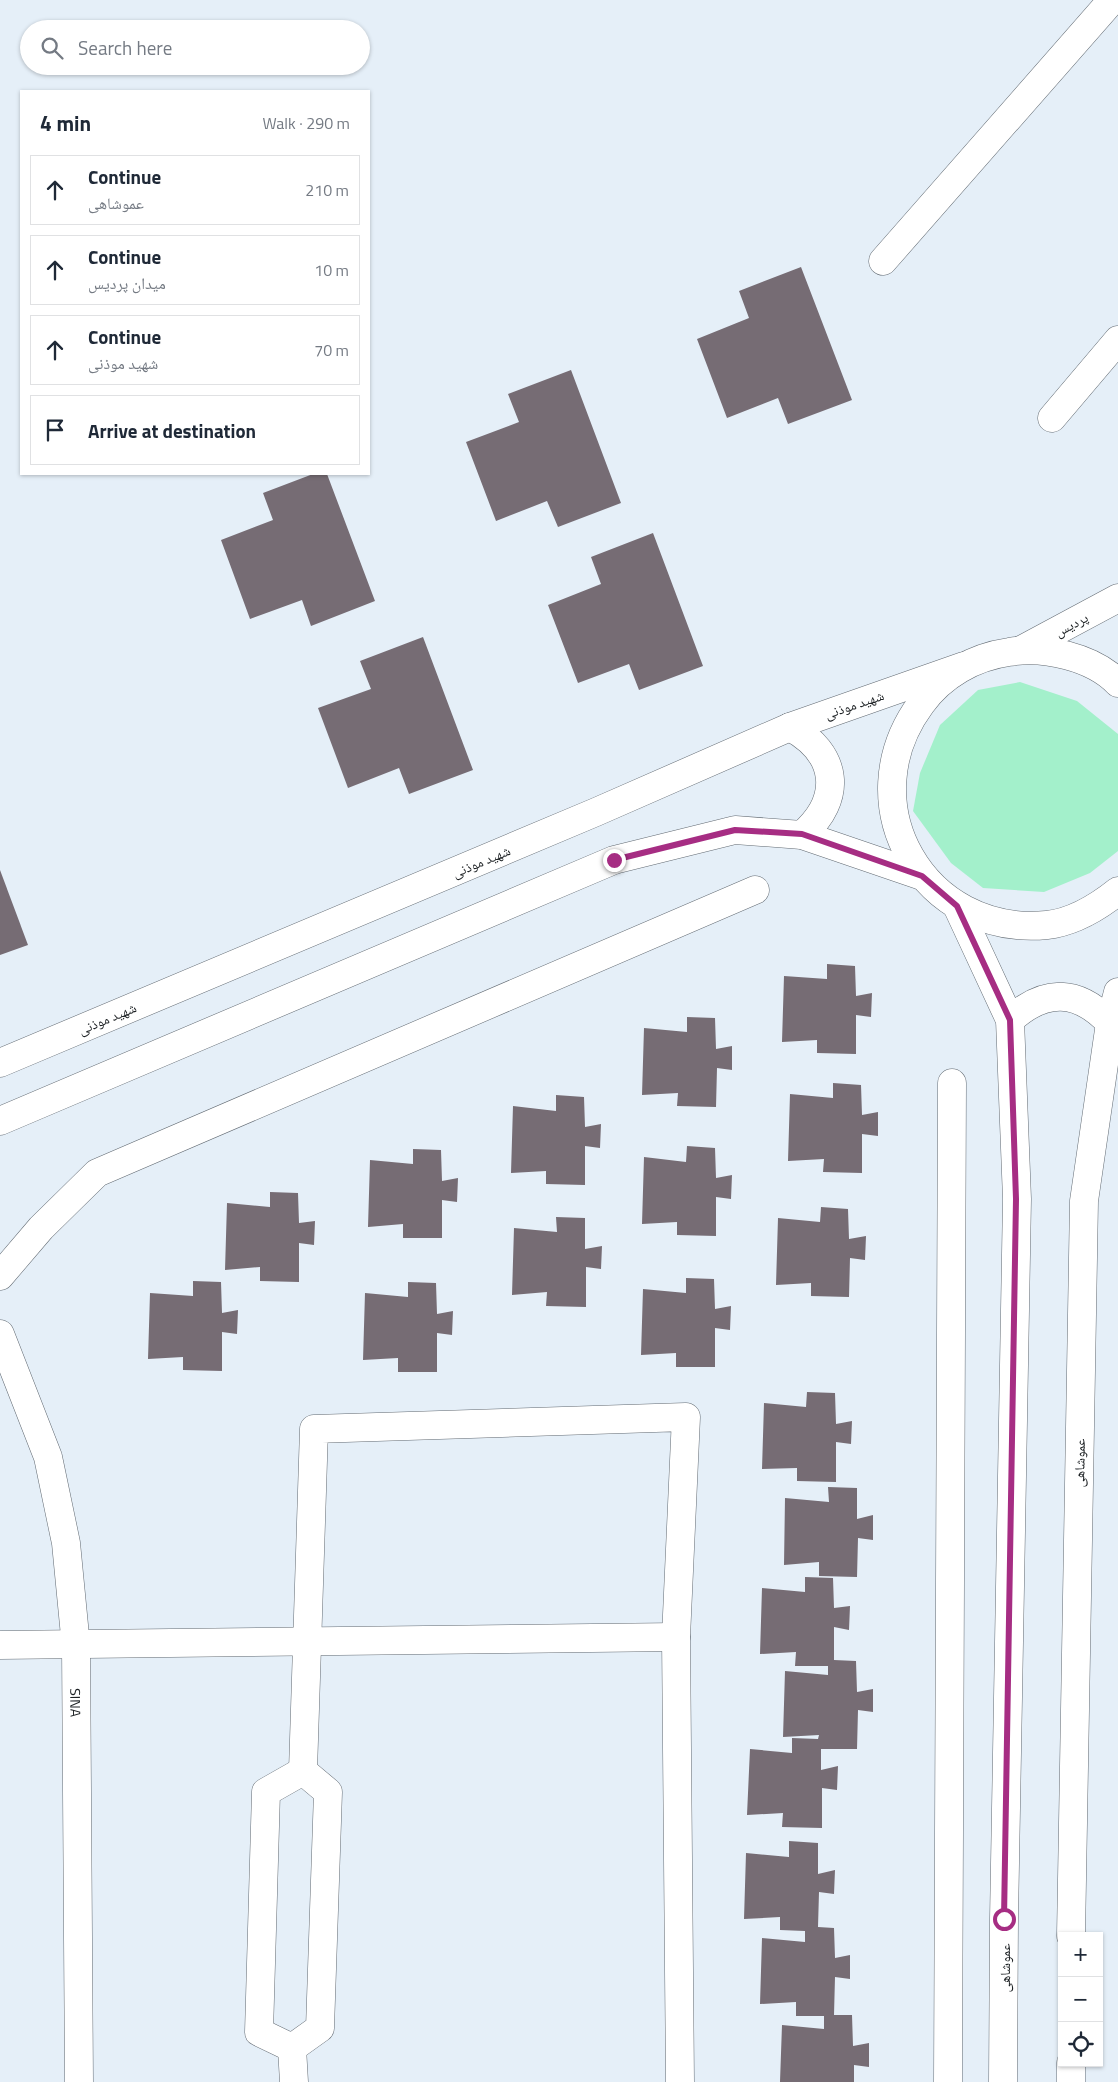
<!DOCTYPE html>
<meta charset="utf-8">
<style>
:root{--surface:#fff;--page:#f6f6f7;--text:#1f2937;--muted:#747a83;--line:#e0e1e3}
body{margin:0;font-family:"Titillium Web","Noto Naskh Arabic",sans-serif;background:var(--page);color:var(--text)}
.controls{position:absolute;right:15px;bottom:15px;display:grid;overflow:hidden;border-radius:0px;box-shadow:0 1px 4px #0004}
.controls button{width:45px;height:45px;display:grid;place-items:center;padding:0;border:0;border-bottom:1px solid var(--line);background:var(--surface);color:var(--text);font:25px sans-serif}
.stop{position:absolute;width:15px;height:15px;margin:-11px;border:4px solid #a62d83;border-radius:50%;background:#fff}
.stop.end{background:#a62d83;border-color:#fff;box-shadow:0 1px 5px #0008}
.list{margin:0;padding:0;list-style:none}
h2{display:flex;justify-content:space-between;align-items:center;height:65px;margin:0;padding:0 20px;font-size:21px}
h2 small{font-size:16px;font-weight:400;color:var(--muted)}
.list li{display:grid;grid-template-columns:32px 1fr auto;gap:15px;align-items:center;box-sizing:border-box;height:70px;margin:0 10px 10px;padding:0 10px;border:1px solid var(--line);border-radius:0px}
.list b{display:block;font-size:19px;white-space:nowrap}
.list p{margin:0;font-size:16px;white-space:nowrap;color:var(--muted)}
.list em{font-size:16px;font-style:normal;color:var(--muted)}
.icon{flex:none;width:28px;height:28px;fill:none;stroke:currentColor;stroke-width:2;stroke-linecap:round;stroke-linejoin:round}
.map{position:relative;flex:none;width:1118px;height:2082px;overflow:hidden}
.search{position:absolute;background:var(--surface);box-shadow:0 1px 4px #0004;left:20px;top:20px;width:350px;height:55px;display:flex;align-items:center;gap:12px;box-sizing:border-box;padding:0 18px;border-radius:28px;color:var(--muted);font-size:19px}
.panel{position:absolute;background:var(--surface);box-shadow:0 1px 4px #0004;left:20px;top:90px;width:350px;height:385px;border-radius:0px}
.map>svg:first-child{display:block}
.green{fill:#a3f0cb}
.building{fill:#766c74}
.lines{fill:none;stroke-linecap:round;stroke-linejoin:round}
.minor-casing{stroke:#636b73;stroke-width:29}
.tertiary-casing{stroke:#636b73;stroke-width:29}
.secondary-casing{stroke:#636b73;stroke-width:29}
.minor{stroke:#fff;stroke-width:28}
.tertiary{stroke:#fff;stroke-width:28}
.secondary{stroke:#fff;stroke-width:28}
.route{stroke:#a62d83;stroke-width:6}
.labels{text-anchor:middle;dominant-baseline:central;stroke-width:5;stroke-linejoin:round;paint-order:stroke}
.street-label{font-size:14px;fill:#1c2023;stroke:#fff}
</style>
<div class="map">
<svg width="1118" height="2082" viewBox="0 0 1118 2082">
<rect width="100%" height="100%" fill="#e5eff8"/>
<polygon class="green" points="1020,682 1077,701 1118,734 1118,851 1090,873 1044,892 983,888 951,863 913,811 920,773 940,725 978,690"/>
<g class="building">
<polygon points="801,267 852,400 788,424 778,398 727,418 697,339 749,318 739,291"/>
<polygon points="571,370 621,503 558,527 547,501 496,521 466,442 519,422 508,394"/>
<polygon points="313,474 327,474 375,601 311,626 302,600 250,619 221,540 273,520 263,493"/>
<polygon points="653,533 703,666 639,690 629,664 578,683 548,605 601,584 591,557"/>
<polygon points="423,637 473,770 409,794 399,768 348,788 318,708 371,689 360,661"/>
<polygon points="0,870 28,945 0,955"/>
<polygon points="827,964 855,966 856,996 872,993 871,1017 856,1015 856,1054 817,1053 817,1040 782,1042 784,976 827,979"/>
<polygon points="687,1017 715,1018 716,1049 732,1046 732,1070 717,1068 716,1107 677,1106 678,1093 642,1095 644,1028 687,1032"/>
<polygon points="833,1083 861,1085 862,1115 878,1112 878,1136 862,1134 862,1173 823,1172 824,1159 788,1161 790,1094 833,1098"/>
<polygon points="556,1095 584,1097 585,1127 601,1124 600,1148 585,1146 585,1185 546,1184 546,1171 511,1173 513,1106 556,1111"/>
<polygon points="687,1146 715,1148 716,1178 732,1175 731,1199 716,1197 716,1236 677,1235 677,1222 642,1224 644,1157 686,1162"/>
<polygon points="413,1149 441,1150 442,1181 458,1178 457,1202 442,1200 442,1238 403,1238 403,1224 368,1227 370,1160 413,1164"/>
<polygon points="270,1192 298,1193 299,1223 315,1221 314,1245 299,1243 299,1282 260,1281 260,1267 225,1270 227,1203 270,1207"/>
<polygon points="821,1207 848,1209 849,1239 866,1236 865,1260 850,1258 849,1297 811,1296 811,1283 776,1285 778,1218 820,1222"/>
<polygon points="556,1217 585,1218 585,1249 602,1246 601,1269 586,1267 586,1307 546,1306 547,1292 512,1295 514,1228 557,1232"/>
<polygon points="686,1278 714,1279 715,1309 731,1306 730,1330 715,1328 715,1367 676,1367 676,1353 641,1355 643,1289 686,1293"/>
<polygon points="193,1281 221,1282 222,1313 238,1310 237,1334 222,1332 222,1371 183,1370 183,1357 148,1359 150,1293 193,1296"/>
<polygon points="408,1282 436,1283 437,1314 453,1311 452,1335 437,1333 437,1372 398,1372 398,1358 363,1360 365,1293 408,1297"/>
<polygon points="807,1392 835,1393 836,1424 852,1421 851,1444 836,1442 836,1482 797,1481 797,1468 762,1469 764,1403 806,1407"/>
<polygon points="828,1487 857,1488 857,1519 873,1515 873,1540 858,1538 857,1577 819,1576 819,1562 784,1565 785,1498 829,1502"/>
<polygon points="805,1577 833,1578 834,1608 850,1606 849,1630 834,1627 834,1660 856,1661 857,1692 873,1689 873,1712 858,1710 857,1749 821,1749 821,1770 838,1766 837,1790 822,1788 822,1828 782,1827 783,1813 747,1815 750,1749 792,1753 792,1738 818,1739 819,1735 783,1737 785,1671 828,1675 828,1666 795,1666 796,1652 760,1654 762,1588 805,1592"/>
<polygon points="789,1841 818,1843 818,1874 835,1870 834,1894 819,1892 818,1927 834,1928 835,1958 850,1955 850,1979 835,1977 834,2015 852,2015 853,2046 869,2043 869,2067 854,2065 854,2082 780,2082 782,2025 824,2029 824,2016 796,2016 796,2002 760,2004 762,1938 805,1942 805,1931 780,1930 780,1917 744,1919 746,1853 789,1857"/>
</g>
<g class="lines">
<defs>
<g id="minor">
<polyline points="883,261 1112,0"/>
<polyline points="1052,418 1118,340"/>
<polyline points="0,1276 41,1228 97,1173 755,890"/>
<polyline points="0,1645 676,1637"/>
<polyline points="303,1771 314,1429 686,1417 676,1637 680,2082"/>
<polygon points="303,1771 328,1792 320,2028 292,2048 259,2032 266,1792"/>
<polyline points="292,2048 294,2082"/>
<polyline points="948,2082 952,1083"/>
</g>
<g id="tertiary">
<path id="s1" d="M 0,1334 L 48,1457 L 66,1543 L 76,1646 L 79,2082"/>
</g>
<g id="secondary">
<polyline points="1023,649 1118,598"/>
<path d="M 1118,683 C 1093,657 1044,646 1009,652 C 974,657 942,675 921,704 C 847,804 924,937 1047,925 C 1074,922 1098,907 1118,891"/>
<path d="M 790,727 C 838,753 844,798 802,835"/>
<polyline points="957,906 1010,1020 1017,1199 1004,1919 1003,2082"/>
<path d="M 1010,1020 C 1045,988 1078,989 1110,1023"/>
<polyline points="0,1063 596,812 790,727 964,666"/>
<polyline points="0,1121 614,860 735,830 802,835 922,876"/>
<polyline points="1071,1936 1084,1201 1110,1023 1118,992"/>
<polyline points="1071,2082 1071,2063"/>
</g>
</defs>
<use href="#minor" class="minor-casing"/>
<use href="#tertiary" class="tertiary-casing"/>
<use href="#secondary" class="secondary-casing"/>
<use href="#minor" class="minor"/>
<use href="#tertiary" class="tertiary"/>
<use href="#secondary" class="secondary"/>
</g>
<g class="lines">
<polyline class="route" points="614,860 735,830 802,834 922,876 957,906 1010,1020 1016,1199 1004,1919"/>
</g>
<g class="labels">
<g class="street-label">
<text transform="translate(1071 624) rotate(-28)">پردیس</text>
<text transform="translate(854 704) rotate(-19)">شهید موذنی</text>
<text transform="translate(481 861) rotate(-23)">شهید موذنی</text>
<text transform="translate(107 1018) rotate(-23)">شهید موذنی</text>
<text transform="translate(1079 1463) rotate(-89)">عموشاهی</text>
<text stroke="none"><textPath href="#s1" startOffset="380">SINA</textPath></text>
<text transform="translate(1004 1968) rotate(-90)">عموشاهی</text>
</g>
</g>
</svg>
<div class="controls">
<button>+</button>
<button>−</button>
<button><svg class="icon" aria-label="locate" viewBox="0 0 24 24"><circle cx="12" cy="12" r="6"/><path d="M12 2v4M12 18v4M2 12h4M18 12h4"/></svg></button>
</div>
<div class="stop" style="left:1004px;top:1919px"></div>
<div class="stop end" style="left:614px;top:860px"></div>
<div class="search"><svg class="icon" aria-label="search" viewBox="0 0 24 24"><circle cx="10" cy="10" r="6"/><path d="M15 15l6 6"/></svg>Search here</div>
<section class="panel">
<h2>4 min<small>Walk · 290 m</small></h2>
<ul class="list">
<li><svg class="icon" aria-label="ahead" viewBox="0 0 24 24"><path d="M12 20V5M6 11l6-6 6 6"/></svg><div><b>Continue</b><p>عموشاهی</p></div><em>210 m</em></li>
<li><svg class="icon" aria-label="ahead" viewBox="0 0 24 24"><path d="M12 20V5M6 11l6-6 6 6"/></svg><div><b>Continue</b><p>میدان پردیس</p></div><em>10 m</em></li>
<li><svg class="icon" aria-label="ahead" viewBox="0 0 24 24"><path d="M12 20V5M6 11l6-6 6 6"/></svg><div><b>Continue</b><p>شهید موذنی</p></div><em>70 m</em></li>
<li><svg class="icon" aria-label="arrive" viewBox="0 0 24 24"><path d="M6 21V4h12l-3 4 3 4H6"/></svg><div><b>Arrive at destination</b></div></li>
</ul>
</section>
</div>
